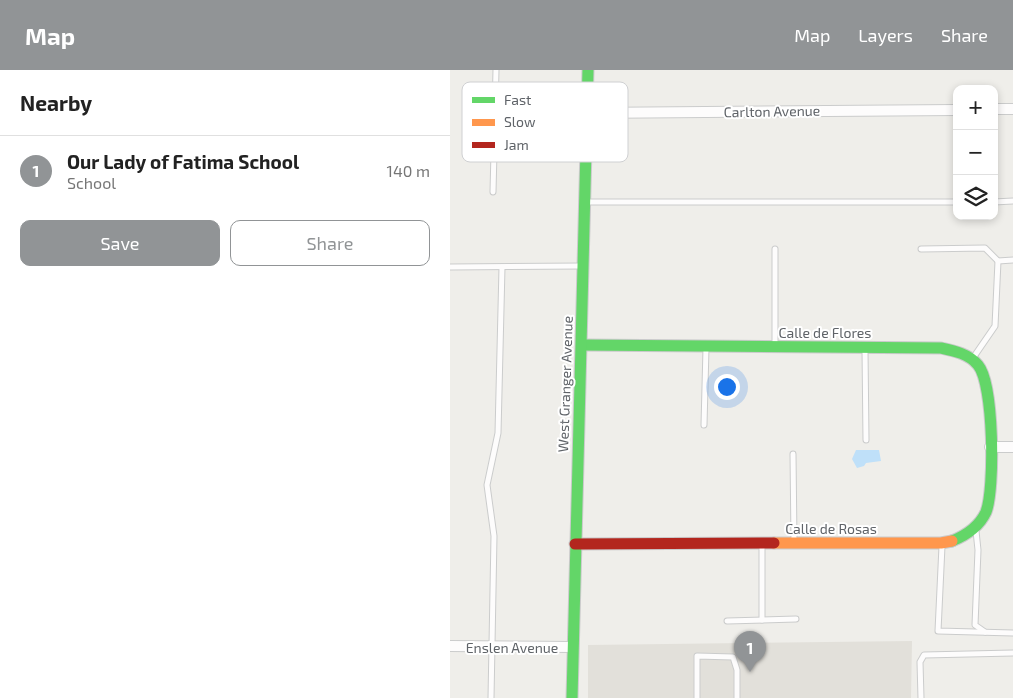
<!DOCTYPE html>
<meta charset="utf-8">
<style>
:root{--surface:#fff;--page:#f2f2f2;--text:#222;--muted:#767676;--line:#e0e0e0;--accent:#919496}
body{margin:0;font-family:"Exo 2",sans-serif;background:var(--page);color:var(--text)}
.controls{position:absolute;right:15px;top:15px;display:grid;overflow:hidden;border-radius:10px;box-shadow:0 2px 8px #0003}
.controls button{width:45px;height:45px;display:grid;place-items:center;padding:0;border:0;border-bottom:1px solid var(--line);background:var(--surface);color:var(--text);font:25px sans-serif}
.you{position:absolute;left:276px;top:316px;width:18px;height:18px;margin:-12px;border:4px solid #fff;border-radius:50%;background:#1a73e8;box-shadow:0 0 0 8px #1a73e833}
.badge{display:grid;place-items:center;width:32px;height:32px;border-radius:50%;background:var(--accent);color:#fff;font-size:16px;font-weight:700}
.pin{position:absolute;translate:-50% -41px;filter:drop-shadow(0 1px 2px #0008)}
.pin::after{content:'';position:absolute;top:26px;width:18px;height:15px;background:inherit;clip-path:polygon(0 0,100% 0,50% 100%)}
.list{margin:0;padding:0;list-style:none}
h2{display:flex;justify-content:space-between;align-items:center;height:65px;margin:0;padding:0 20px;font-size:21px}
h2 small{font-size:16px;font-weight:400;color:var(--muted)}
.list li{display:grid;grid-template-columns:32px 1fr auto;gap:15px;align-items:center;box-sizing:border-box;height:70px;padding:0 20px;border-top:1px solid var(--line)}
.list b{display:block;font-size:19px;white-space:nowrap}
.list p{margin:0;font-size:16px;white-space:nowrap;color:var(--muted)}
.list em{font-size:16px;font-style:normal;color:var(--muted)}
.actions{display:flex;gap:10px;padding:15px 20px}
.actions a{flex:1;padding:11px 0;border:1px solid var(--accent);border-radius:10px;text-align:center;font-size:18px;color:var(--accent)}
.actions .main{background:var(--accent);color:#fff}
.icon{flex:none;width:28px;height:28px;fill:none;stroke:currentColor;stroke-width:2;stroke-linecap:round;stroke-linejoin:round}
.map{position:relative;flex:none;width:563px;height:628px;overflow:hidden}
header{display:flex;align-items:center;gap:30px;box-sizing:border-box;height:70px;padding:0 25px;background:var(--accent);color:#fff}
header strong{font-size:24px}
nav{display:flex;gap:28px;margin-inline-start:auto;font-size:18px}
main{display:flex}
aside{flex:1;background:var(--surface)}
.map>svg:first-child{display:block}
.education{fill:#e2e0da}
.water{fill:#bfe0f9}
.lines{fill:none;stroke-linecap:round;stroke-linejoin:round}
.lane-casing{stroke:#cbcccc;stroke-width:7}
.street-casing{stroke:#cbcccc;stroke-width:12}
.fast-casing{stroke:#cacacb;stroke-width:13}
.slow-casing{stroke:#cacacb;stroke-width:13}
.jam-casing{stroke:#cacacb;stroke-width:13}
.lane{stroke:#fdfcfc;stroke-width:5}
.street{stroke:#fdfcfc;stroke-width:10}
.fast{stroke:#63d668;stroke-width:11}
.slow{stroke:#ff974d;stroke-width:11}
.jam{stroke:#b3261e;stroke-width:11}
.labels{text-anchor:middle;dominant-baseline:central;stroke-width:4;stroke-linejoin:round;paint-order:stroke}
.street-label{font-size:14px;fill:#5f6368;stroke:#fff}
.key{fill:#fff;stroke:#cfd0d2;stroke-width:1}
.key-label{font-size:14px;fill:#5f6368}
</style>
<header>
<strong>Map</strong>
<nav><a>Map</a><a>Layers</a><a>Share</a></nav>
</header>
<main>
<aside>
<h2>Nearby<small></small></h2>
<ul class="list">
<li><span class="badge">1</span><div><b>Our Lady of Fatima School</b><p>School</p></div><em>140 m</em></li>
</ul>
<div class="actions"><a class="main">Save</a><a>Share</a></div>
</aside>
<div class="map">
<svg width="563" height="628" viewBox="0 0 563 628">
<rect width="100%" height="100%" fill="#efeeea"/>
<polygon class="education" points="462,571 461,628 138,628 138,575"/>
<polygon class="water" points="406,380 429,380 431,391 416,393 414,396 407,398 402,389"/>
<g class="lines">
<defs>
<g id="lane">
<polyline points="43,122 46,0"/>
<polyline points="136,132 507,132"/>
<polyline points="544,132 563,131"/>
<polyline points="325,179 325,274"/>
<polyline points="471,179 535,178 548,191 563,190"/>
<polyline points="0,197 132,196"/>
<polyline points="415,280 416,370"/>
<polyline points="523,288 545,256 548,191"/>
<polyline points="254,355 256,278"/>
<polyline points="343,384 344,471"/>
<polyline points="526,461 528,480 525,555 535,562"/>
<polyline points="312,475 312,550"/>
<polyline points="492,476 488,561 563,563"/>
<polyline points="277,551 346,549"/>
<polyline points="41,628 44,466 37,415 48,363 52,197"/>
<polyline points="247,628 247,586 283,587 287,600 287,628"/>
<polyline points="471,628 470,592 474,585 563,583"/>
</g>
<g id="street">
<polyline points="544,39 563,39"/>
<polyline points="137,43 507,40"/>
<polyline points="540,377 563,377"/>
<polyline points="0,576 123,577"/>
</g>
<g id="fast">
<path d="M 132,275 L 491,278 C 505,281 519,284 528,295 C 544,314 545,419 536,442 C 529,457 517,465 502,471"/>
<polyline points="122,628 138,0"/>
</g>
<polyline id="slow" points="324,473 491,473 502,471"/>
<polyline id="jam" points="125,474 324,473"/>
</defs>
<use href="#lane" class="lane-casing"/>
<use href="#street" class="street-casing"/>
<use href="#fast" class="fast-casing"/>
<use href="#slow" class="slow-casing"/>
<use href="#jam" class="jam-casing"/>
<use href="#lane" class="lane"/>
<use href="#street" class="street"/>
<use href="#fast" class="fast"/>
<use href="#slow" class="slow"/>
<use href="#jam" class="jam"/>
</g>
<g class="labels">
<g class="street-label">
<text transform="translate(322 41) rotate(-1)">Carlton Avenue</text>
<text x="375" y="262">Calle de Flores</text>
<text transform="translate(115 314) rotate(-88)">West Granger Avenue</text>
<text x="381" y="458">Calle de Rosas</text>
<text x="62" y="577">Enslen Avenue</text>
</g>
</g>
<rect x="12" y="12" width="166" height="80" rx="8" class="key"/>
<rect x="22" y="27" width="23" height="6" fill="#63d668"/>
<rect x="22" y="49" width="23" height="7" fill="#ff974d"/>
<rect x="22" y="72" width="23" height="6" fill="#b3261e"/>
<g class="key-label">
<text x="54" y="35">Fast</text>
<text x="54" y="57">Slow</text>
<text x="54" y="80">Jam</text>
</g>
</svg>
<div class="controls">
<button>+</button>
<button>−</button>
<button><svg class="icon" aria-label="layers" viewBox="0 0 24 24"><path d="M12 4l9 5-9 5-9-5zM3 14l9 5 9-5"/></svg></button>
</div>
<div class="you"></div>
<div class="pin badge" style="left:300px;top:602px">1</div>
</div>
</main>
